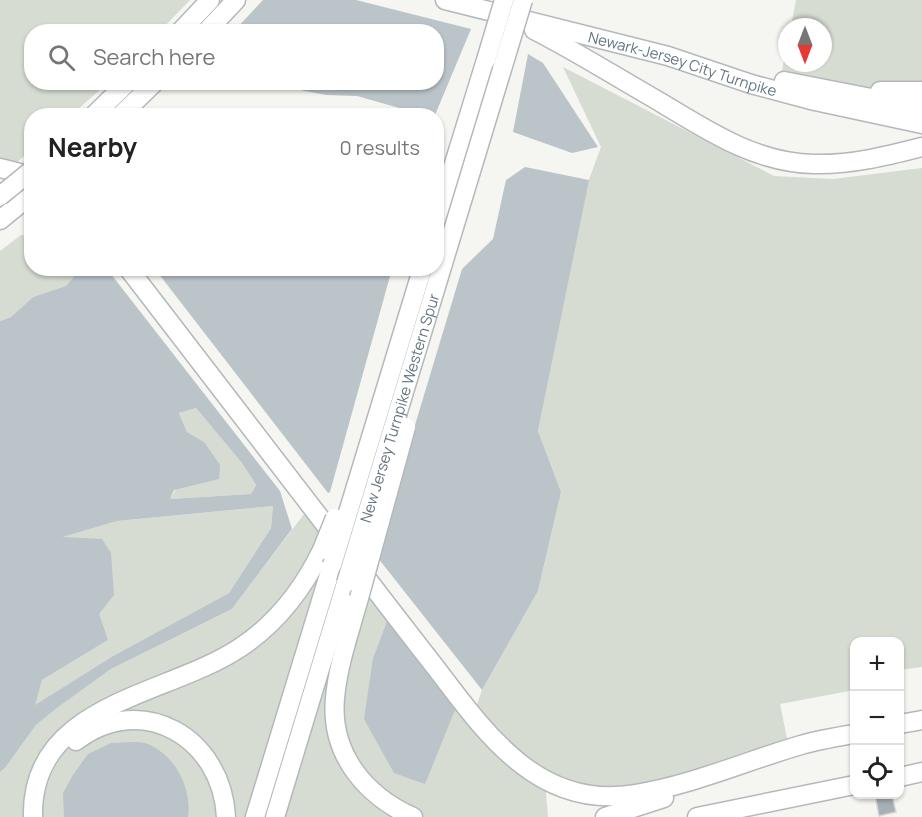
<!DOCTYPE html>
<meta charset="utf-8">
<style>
:root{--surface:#fff;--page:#f2f2f2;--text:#222;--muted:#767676;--line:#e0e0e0}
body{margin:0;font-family:Manrope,sans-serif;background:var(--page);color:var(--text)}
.controls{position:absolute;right:18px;bottom:18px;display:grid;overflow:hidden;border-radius:12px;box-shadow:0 2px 4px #0004}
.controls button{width:54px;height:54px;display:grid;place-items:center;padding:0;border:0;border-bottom:2px solid var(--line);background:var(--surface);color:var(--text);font:30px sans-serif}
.compass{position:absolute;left:778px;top:18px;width:54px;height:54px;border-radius:50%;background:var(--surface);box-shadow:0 2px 4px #0004;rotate:180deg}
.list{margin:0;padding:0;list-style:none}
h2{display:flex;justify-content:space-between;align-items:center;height:78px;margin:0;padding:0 24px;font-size:26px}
h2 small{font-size:20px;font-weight:400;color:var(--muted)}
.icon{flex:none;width:33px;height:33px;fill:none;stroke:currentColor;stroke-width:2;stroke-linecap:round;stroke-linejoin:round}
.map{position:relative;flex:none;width:922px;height:817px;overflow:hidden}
.search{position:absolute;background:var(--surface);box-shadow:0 2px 4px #0004;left:24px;top:24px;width:420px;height:66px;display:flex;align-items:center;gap:15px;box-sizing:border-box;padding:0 21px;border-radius:24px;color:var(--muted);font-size:22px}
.panel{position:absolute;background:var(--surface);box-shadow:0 2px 4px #0004;left:24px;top:108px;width:420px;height:168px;border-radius:24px}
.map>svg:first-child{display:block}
.green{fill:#d6dcd2}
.water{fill:#bac4c9;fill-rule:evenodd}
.building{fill:#a7b0b5;stroke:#d6d7d4;stroke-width:1.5}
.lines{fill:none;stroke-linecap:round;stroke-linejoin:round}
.highway-casing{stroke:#b5b8bb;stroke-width:21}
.highway{stroke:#fff;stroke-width:18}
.highway-bridge-casing{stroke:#b5b8bb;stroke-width:21;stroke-linecap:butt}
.highway-bridge{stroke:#fff;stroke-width:18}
.labels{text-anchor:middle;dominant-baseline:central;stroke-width:6;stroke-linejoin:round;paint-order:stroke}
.street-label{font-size:15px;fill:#647583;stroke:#fff}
</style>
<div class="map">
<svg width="922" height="817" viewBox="0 0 922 817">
<rect width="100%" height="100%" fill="#f5f5f1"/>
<g class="green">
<polygon points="0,0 190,0 160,31 32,32 32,82 108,83 71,115 32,116 31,150 16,163 0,159"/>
<polygon points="796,0 922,0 922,91 887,92 780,80 787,45 787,63 823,63 823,27 791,27"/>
<polygon points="563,67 774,176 833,179 922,168 922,667 900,670 900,642 854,642 854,684 849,691 780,704 789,748 646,792 545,781 548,817 0,817 0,772 5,768 36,725 57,708 111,669 232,609 307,510 387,621 373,658 457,705 473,716 482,690 538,591 561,492 538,431 588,182 601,147"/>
<polygon points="21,235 31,236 32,268 75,269 73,278 67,286 33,297 11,317 0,321 0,251"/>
<polygon points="196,408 242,463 256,485 251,494 170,499 204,442 187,432 179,413"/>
<polygon points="273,506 271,528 229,593 113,656 34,706 42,680 108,640 59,537 117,521"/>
</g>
<g class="water">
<polygon points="263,0 356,0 471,29 435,115 424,115 357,96 326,95 300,90 283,83 436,82 436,32 234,31"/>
<polygon points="528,54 543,63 598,147 572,153 513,132"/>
<polygon points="525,167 589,180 538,431 561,492 538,591 482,690 378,558 387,518 462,269 493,239 506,180"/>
<path d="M 75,269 L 107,269 L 280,491 L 292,529 L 232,609 L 111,669 L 57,708 L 36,725 L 5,768 L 0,772 L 0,321 L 11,317 L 33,297 L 66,286 L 73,278 ZM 196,408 L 242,463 L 256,485 L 251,494 L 170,499 L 174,490 L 219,479 L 220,465 L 204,442 L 187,432 L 179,413 ZM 273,506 L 271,528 L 229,593 L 113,656 L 35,705 L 42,680 L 108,640 L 99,614 L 114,595 L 111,553 L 102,539 L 62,537 L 117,521 Z"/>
<polygon points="155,269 392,269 330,492 328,493"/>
<polygon points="387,621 395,627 457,705 425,784 394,773 364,719 373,658"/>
<path d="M 111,743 C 122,743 138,740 148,744 C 176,756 192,789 188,817 L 64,817 L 63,793 L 73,775 L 88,754 Z"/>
</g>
<polygon class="building" points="875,795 892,795 896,812 879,816"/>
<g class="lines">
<defs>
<g id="highway">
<path id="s1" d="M 445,0 L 668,56 L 751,84 L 815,101 L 922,124"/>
<path d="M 534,30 C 577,52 618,78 660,102 C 708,131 756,163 814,164 C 851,165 887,156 922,147"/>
<polyline points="180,32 210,0"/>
<polyline points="206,32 236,0"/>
<polyline points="784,81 922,108"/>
<polyline points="880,91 922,91"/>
<polyline points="93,116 128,82"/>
<polyline points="120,116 155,82"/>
<polyline points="0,168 32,176"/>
<polyline points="0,220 32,194"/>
<polyline points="436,222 486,60"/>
<polyline points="128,268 337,540"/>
<path d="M 358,567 C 384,601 410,635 436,668 C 486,734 540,811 635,794 C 692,785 746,761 801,745 C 818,740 837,737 854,734"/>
<path d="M 359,598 C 350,631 338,664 335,698 C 330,753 364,795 413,817"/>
<polyline points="900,724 922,720"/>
<path d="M 76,741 C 142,690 222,738 226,817"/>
<polyline points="900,777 922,772"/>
<path d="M 33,817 C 30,702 169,696 241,647 C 277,623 303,589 322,550"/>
<polyline points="255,817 332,565"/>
<polyline points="275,817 346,583"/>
<polyline points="605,817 664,798"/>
<polyline points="697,817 854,785"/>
</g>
</defs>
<use href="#highway" class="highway-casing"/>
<use href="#highway" class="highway"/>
<defs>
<g id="highway-bridge">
<polyline points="486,60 504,0"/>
<polyline points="0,196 32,170"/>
<polyline points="322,550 335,518"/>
<polyline points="332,565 421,273"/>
<path id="s2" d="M 346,583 L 523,0"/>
<polyline points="359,598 406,427"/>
</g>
</defs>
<use href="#highway-bridge" class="highway-bridge-casing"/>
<use href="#highway-bridge" class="highway-bridge"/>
</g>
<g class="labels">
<g class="street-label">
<text stroke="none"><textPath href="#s1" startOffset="246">Newark-Jersey City Turnpike</textPath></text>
<text stroke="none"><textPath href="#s2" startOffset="183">New Jersey Turnpike Western Spur</textPath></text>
</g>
</g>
</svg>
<div class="controls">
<button>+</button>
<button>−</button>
<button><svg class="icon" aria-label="locate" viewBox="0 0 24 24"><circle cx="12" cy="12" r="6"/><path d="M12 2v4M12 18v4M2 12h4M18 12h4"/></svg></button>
</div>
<svg class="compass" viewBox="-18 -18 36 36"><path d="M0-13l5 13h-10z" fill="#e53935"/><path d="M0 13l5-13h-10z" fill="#767676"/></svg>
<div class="search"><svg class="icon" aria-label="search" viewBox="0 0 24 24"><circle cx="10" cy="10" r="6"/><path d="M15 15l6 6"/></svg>Search here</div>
<section class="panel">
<h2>Nearby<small>0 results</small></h2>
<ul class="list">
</ul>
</section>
</div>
